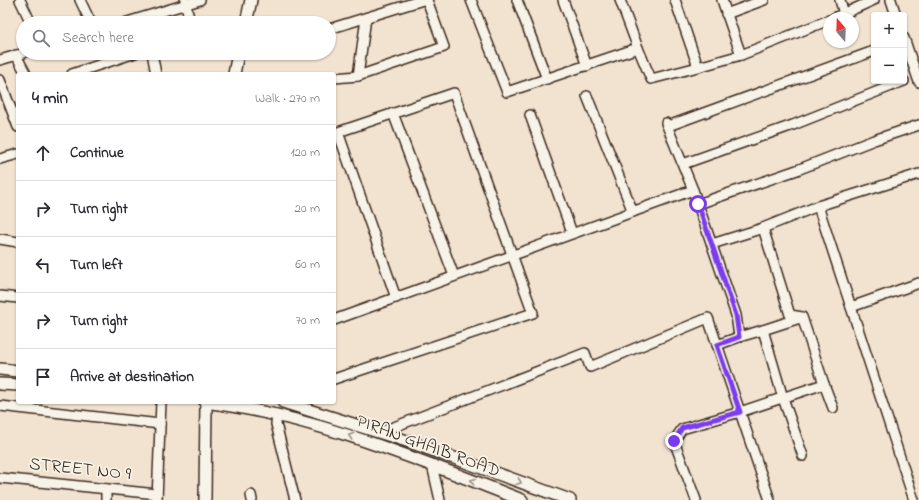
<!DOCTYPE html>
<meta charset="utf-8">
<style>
:root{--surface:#fff;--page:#f2f2f3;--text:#2b2b33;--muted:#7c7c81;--line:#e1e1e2}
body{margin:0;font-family:"Indie Flower",sans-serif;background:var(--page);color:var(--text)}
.controls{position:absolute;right:12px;top:12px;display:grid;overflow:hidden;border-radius:4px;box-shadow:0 1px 3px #0004}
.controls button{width:36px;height:36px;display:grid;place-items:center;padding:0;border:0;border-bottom:1px solid var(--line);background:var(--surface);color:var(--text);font:20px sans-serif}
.compass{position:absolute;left:823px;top:12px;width:36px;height:36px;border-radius:50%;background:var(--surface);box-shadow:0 1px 3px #0004;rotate:341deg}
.stop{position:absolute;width:12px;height:12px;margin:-9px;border:3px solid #7c3aed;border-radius:50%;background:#fff}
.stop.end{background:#7c3aed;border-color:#fff;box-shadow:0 1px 4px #0008}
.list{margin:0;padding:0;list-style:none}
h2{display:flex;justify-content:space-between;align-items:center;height:52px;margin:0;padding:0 16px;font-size:17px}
h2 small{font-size:13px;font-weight:400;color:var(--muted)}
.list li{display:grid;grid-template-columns:26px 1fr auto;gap:12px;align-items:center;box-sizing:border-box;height:56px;padding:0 16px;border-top:1px solid var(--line)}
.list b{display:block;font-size:15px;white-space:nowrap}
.list em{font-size:13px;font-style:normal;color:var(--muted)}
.icon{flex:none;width:22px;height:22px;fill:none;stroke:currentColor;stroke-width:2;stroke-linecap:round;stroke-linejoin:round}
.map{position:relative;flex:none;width:919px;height:500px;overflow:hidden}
.search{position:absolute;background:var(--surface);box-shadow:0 1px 3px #0004;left:16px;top:16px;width:320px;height:44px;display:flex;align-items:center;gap:10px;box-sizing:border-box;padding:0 14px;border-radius:22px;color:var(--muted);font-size:15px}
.panel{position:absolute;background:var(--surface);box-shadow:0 1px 3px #0004;left:16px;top:72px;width:320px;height:332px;border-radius:4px}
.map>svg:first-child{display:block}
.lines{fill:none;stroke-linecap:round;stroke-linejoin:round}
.minor-casing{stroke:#3b2a1e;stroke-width:12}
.major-casing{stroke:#3b2a1e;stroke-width:14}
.minor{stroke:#f7f3e8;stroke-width:9}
.major{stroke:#f7f3e8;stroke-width:11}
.oneway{stroke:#998e83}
.route{stroke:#7c3aed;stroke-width:5}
.labels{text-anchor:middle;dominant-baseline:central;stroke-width:3.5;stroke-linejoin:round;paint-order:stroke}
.street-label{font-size:18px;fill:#3b2a1e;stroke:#f7f3e8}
</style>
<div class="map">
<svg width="919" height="500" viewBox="0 0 919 500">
<rect width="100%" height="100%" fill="#f2e2d0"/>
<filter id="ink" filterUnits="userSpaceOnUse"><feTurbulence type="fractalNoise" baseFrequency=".025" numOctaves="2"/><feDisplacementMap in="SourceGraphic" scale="8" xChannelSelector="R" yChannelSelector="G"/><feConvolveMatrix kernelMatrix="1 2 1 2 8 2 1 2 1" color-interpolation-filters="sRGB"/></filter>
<g filter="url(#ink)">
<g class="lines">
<defs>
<g id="minor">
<polyline points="20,0 31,23"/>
<polyline points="80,0 91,23"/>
<polyline points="185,0 190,23"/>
<polyline points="471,0 507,92 638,48"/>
<polyline points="517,0 547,79"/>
<polyline points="563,0 587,66"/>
<polyline points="620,0 638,48 651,79 698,67"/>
<polyline points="675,0 698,67 741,55"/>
<polyline points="722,0 741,55 829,20"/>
<polyline points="840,0 844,14"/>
<polyline points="891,0 896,15"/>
<polyline points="726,14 764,0"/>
<polyline points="834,18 874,0"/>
<polyline points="124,23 200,0"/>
<polyline points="329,29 423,0"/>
<polyline points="904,38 919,82"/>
<polyline points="152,53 156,74"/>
<polyline points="16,55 26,74"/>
<polyline points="0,60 24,53"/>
<polyline points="72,74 135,53"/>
<polyline points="358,76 366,18"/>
<polyline points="334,78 358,76 444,47 427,0"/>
<polyline points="0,80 18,127"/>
<polyline points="587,96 633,212"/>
<polyline points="393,113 454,276"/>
<polyline points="530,115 572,233"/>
<polyline points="668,126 874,51"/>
<polyline points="0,159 18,154"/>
<polyline points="683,164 793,125 904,81"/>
<polyline points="693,190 736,315 739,337 763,330"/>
<polyline points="698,204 797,170 874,140 919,125"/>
<polyline points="818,206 914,500"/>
<polyline points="763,228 818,206 919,174"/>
<polyline points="0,239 18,242"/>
<polyline points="712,244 763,228 790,315 802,317 824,384"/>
<polyline points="0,296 18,298"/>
<polyline points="851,307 919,283"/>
<polyline points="800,318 763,330 783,398 803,456"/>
<polyline points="334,320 693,190 666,123"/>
<polyline points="717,345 739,337"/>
<polyline points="334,379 533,313 454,93 338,132 396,298"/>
<polyline points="0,406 160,424"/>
<polyline points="277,414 276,424 295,500"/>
<polyline points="381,432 585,353 590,367 708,318 770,500"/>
<polyline points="432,465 440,500"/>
<polyline points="0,478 157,494"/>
<polyline points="251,495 252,500"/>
<polyline points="106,500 106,489"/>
<polyline points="157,500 161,402"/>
<polyline points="696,500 674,441 682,429 740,412 824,384 833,408"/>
</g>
<g id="major">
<polyline points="246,23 251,0"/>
<polyline points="234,74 238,53"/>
<polyline points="0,369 18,371"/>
<polyline points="0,384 18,385"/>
<path d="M 205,402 C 315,416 419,460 522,500"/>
<polyline points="283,402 410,442 570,500"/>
<polyline points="205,500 206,402"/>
</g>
</defs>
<use href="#minor" class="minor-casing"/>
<use href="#major" class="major-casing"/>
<use href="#minor" class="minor"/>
<use href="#major" class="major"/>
</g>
<defs><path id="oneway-chevron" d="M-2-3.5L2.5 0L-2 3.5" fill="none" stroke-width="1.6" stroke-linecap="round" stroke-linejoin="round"/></defs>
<g class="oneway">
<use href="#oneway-chevron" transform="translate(351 436) rotate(-161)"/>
<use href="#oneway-chevron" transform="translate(473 481) rotate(-159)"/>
<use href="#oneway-chevron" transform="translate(519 482) rotate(20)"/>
</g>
</g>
<g class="lines" filter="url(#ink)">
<polyline class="route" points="674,441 682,428 740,412 717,345 739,337 736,315 698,204"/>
</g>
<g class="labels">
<g class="street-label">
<text transform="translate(428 447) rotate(20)">PIRAN GHAIB ROAD</text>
<text transform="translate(80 470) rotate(6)">STREET NO 9</text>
</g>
</g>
</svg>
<div class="controls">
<button>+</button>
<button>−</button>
</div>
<svg class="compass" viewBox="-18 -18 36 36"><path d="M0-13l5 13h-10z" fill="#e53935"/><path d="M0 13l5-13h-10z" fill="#7c7c81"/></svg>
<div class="stop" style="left:698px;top:204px"></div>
<div class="stop end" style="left:674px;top:441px"></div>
<div class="search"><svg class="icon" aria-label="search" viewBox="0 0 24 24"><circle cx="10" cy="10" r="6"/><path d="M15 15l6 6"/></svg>Search here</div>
<section class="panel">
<h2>4 min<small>Walk · 270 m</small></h2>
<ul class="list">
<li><svg class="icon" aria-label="ahead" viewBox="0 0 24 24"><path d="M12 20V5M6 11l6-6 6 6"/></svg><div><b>Continue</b></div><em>120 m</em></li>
<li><svg class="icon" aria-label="right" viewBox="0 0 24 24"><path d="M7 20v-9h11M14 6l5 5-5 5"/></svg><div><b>Turn right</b></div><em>20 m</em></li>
<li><svg class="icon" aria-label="left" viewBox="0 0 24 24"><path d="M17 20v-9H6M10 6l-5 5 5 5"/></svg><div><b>Turn left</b></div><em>60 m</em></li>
<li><svg class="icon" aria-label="right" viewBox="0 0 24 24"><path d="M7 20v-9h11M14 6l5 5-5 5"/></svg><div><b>Turn right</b></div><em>70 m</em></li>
<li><svg class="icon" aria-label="arrive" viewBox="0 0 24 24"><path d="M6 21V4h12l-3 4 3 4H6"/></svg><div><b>Arrive at destination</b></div></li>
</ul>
</section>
</div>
